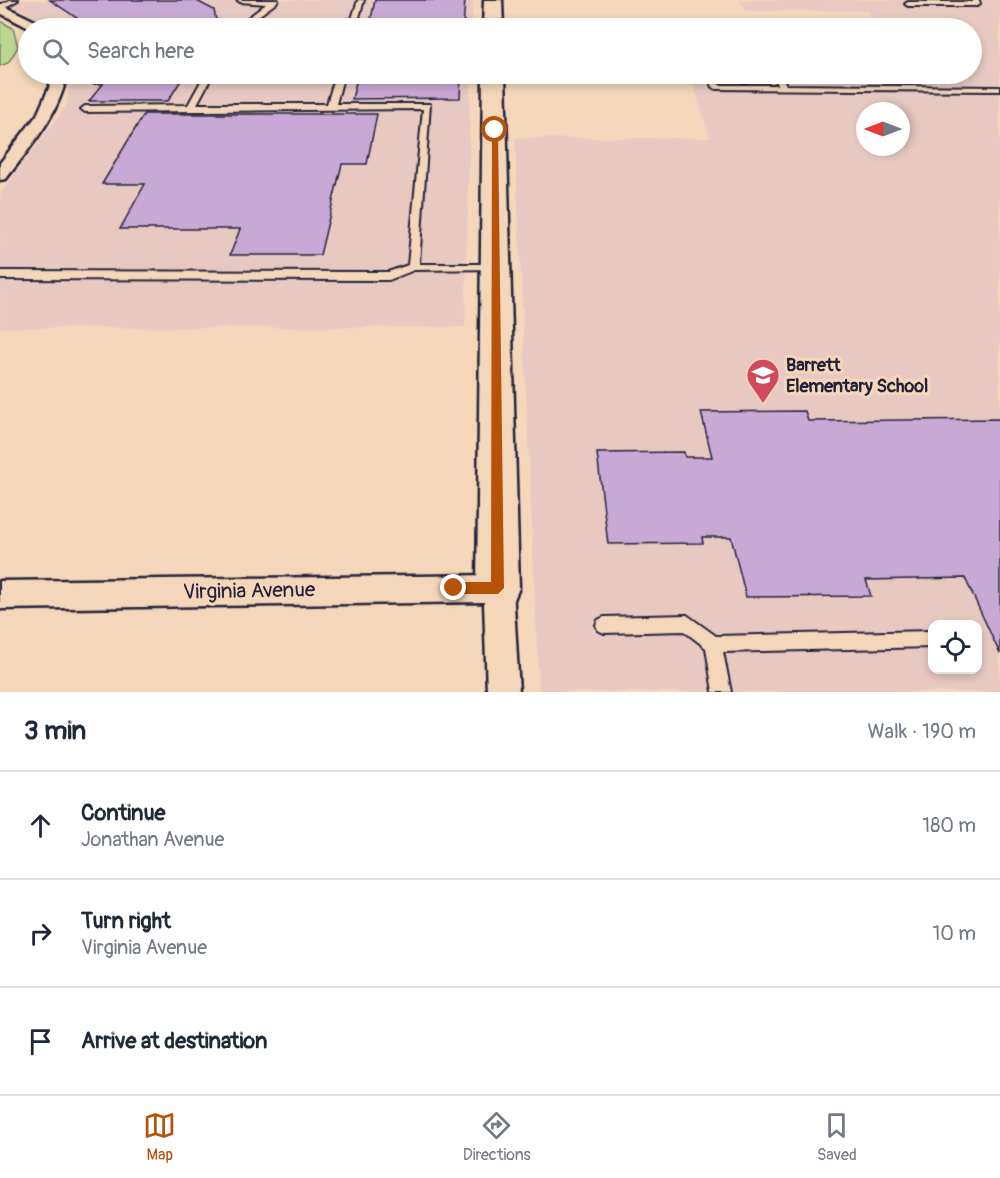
<!DOCTYPE html>
<meta charset="utf-8">
<style>
:root{--surface:#fff;--page:#f2f2f3;--text:#1f2937;--muted:#747a83;--line:#e0e1e3;--accent:#b45309}
body{margin:0;font-family:Pangolin,sans-serif;background:var(--page);color:var(--text)}
.controls{position:absolute;right:18px;bottom:18px;display:grid;overflow:hidden;border-radius:12px;box-shadow:0 3px 9px #0003}
.controls button{width:54px;height:54px;display:grid;place-items:center;padding:0;border:0;border-bottom:2px solid var(--line);background:var(--surface);color:var(--text);font:30px sans-serif}
.compass{position:absolute;left:856px;top:102px;width:54px;height:54px;border-radius:50%;background:var(--surface);box-shadow:0 3px 9px #0003;rotate:270deg}
.stop{position:absolute;width:18px;height:18px;margin:-14px;border:4px solid #b45309;border-radius:50%;background:#fff}
.stop.end{background:#b45309;border-color:#fff;box-shadow:0 2px 6px #0008}
.list{margin:0;padding:0;list-style:none}
h2{display:flex;justify-content:space-between;align-items:center;height:78px;margin:0;padding:0 24px;font-size:26px}
h2 small{font-size:20px;font-weight:400;color:var(--muted)}
.list li{display:grid;grid-template-columns:39px 1fr auto;gap:18px;align-items:center;box-sizing:border-box;height:108px;padding:0 24px;border-top:2px solid var(--line)}
.list b{display:block;font-size:22px;white-space:nowrap}
.list p{margin:0;font-size:20px;white-space:nowrap;color:var(--muted)}
.list em{font-size:20px;font-style:normal;color:var(--muted)}
.icon{flex:none;width:33px;height:33px;fill:none;stroke:currentColor;stroke-width:2;stroke-linecap:round;stroke-linejoin:round}
.map{position:relative;flex:none;width:1000px;height:692px;overflow:hidden}
.search{position:absolute;background:var(--surface);box-shadow:0 3px 9px #0003;left:18px;right:18px;top:18px;height:66px;display:flex;align-items:center;gap:15px;box-sizing:border-box;padding:0 21px;border-radius:33px;color:var(--muted);font-size:22px}
.sheet{height:402px;background:var(--surface)}
nav{display:flex;justify-content:space-around;align-items:center;box-sizing:border-box;height:84px;border-top:2px solid var(--line);background:var(--surface);font-size:16px;color:var(--muted)}
nav a{display:grid;justify-items:center;gap:3px}
nav .on{color:var(--accent)}
.map>svg:first-child{display:block}
.built{fill:#e7c9c2;fill-rule:evenodd}
.green{fill:#bad891;stroke:#6e7d66;stroke-width:1.5}
.building{fill:#c8a9d5;stroke:#22223b;stroke-width:1.5}
.lines{fill:none;stroke-linecap:round;stroke-linejoin:round}
.lane-casing{stroke:#22223b;stroke-width:4}
.street-casing{stroke:#22223b;stroke-width:5}
.secondary-casing{stroke:#22223b;stroke-width:5}
.lane{fill:#f4d7ba;fill-rule:evenodd}
.street{fill:#f4d7ba;fill-rule:evenodd}
.secondary{fill:#f4d7ba;fill-rule:evenodd}
.route{fill:#b45309}
.labels{text-anchor:middle;dominant-baseline:central;stroke-width:6;stroke-linejoin:round;paint-order:stroke}
.poi-label{font-size:18px;font-weight:bold;fill:#22223b;stroke:#f4d7ba;text-anchor:start}
.near-street-label{font-size:21px;fill:#22223b;stroke:#f4d7ba}
</style>
<div class="map">
<svg width="1000" height="692" viewBox="0 0 1000 692">
<rect width="100%" height="100%" fill="#f4d7ba"/>
<filter id="ink" filterUnits="userSpaceOnUse"><feTurbulence type="fractalNoise" baseFrequency=".0167" numOctaves="2"/><feDisplacementMap in="SourceGraphic" scale="12" xChannelSelector="R" yChannelSelector="G"/><feConvolveMatrix kernelMatrix="1 2 1 2 8 2 1 2 1" color-interpolation-filters="sRGB"/></filter>
<g filter="url(#ink)">
<g class="built">
<polygon points="0,0 473,0 472,28 48,28 32,16"/>
<path d="M 740,0 L 1000,0 L 1000,692 L 539,692 L 515,138 L 710,138 L 690,74 L 972,74 L 972,28 L 882,28 L 867,11 L 746,11 ZM 865,111 L 901,111 L 901,147 L 865,147 ZM 932,624 L 978,624 L 978,670 L 932,670 Z"/>
<polygon points="72,74 471,74 465,327 0,328 0,194 66,106"/>
</g>
<polygon class="green" points="0,21 13,28 18,47 8,63 0,66"/>
<g class="building">
<polygon points="50,0 195,0 214,10 216,20 212,28 92,28"/>
<polygon points="375,0 465,0 463,28 369,28"/>
<polygon points="100,74 185,74 168,101 89,101 103,84 94,84"/>
<polygon points="358,74 461,74 460,98 352,99"/>
<polygon points="144,114 377,114 367,164 342,164 320,255 230,255 240,229 120,229 145,184 102,184"/>
<polygon points="805,411 808,421 1000,419 1000,654 965,578 866,580 871,596 746,597 731,537 702,537 703,543 608,544 597,453 684,452 685,457 712,457 701,412"/>
</g>
<g class="lines">
<defs>
<g id="lane">
<polygon points="10,0 18,0 0,10 0,5"/>
<polygon points="237,0 278,0 276,3 242,28 235,28 266,4 240,2"/>
<polygon points="358,0 364,0 356,28 349,28"/>
<polygon points="973,0 979,0 980,4 977,6 908,6 905,4 908,2 973,2"/>
<polygon points="205,74 213,74 197,104 327,104 336,74 344,74 336,104 430,104 419,264 495,264 500,267 499,269 414,270 389,280 0,279 0,271 388,272 408,265 423,109 85,112 81,109 85,106 188,105"/>
<polygon points="707,74 715,74 719,85 778,85 773,74 781,74 786,85 1000,87 1000,91 716,89 712,87"/>
<polygon points="687,615 716,636 932,631 932,647 723,652 731,692 713,692 706,648 684,631 604,633 598,630 596,625 598,620 604,617"/>
</g>
<g id="street">
<polygon points="0,4 43,25 45,28 29,28 0,13"/>
<path d="M 53,74 L 67,74 C 59,115 31,146 6,179 L 0,180 L 0,163 L 37,115 L 49,88 Z"/>
<polygon points="498,575 508,579 513,588 519,692 487,692 484,602 0,609 0,581"/>
</g>
<g id="secondary">
<polygon points="484,0 502,0 503,28 483,28"/>
<polygon points="483,74 505,74 519,588 513,602 498,608 483,602 477,588"/>
</g>
</defs>
<use href="#lane" class="lane-casing"/>
<use href="#street" class="street-casing"/>
<use href="#secondary" class="secondary-casing"/>
<use href="#lane" class="lane"/>
<use href="#street" class="street"/>
<use href="#secondary" class="secondary"/>
</g>
</g>
<polygon class="route" points="492,128 498,130 504,588 498,594 454,594 448,588 454,582 491,582"/>
<defs>
<symbol id="school-pin" viewBox="-11 -11 22 30"><path d="M0 17L-7.5 6A9.5 9.5 0 1 1 7.5 6Z" fill="#d1495b" stroke="#f4d7ba"/><path d="M0-5L7-2L0 1L-7-2ZM-4 1L0 2.5L4 1V4Q0 6-4 4Z" fill="#fff"/></symbol>
</defs>
<g fill-rule="evenodd">
<use href="#school-pin" x="744" y="356" width="38" height="52"/>
</g>
<g class="labels">
<g class="poi-label">
<text x="786" y="365">Barrett<tspan x="786" dy="21">Elementary School</tspan></text>
</g>
<g class="near-street-label">
<text transform="translate(249 591) rotate(-1)">Virginia Avenue</text>
</g>
</g>
</svg>
<div class="controls">
<button><svg class="icon" aria-label="locate" viewBox="0 0 24 24"><circle cx="12" cy="12" r="6"/><path d="M12 2v4M12 18v4M2 12h4M18 12h4"/></svg></button>
</div>
<svg class="compass" viewBox="-18 -18 36 36"><path d="M0-13l5 13h-10z" fill="#e53935"/><path d="M0 13l5-13h-10z" fill="#747a83"/></svg>
<div class="stop" style="left:495px;top:130px"></div>
<div class="stop end" style="left:454px;top:588px"></div>
<div class="search"><svg class="icon" aria-label="search" viewBox="0 0 24 24"><circle cx="10" cy="10" r="6"/><path d="M15 15l6 6"/></svg>Search here</div>
</div>
<section class="sheet">
<h2>3 min<small>Walk · 190 m</small></h2>
<ul class="list">
<li><svg class="icon" aria-label="ahead" viewBox="0 0 24 24"><path d="M12 20V5M6 11l6-6 6 6"/></svg><div><b>Continue</b><p>Jonathan Avenue</p></div><em>180 m</em></li>
<li><svg class="icon" aria-label="right" viewBox="0 0 24 24"><path d="M7 20v-9h11M14 6l5 5-5 5"/></svg><div><b>Turn right</b><p>Virginia Avenue</p></div><em>10 m</em></li>
<li><svg class="icon" aria-label="arrive" viewBox="0 0 24 24"><path d="M6 21V4h12l-3 4 3 4H6"/></svg><div><b>Arrive at destination</b></div></li>
</ul>
</section>
<nav>
<a class="on"><svg class="icon" aria-label="map" viewBox="0 0 24 24"><path d="M3 6l6-2 6 2 6-2v14l-6 2-6-2-6 2zM9 4v14M15 6v14"/></svg>Map</a>
<a><svg class="icon" aria-label="directions" viewBox="0 0 24 24"><path d="M12 3l9 9-9 9-9-9zM9 14v-3h6M13 9l2 2-2 2"/></svg>Directions</a>
<a><svg class="icon" aria-label="saved" viewBox="0 0 24 24"><path d="M7 4h10v16l-5-4-5 4z"/></svg>Saved</a>
</nav>
